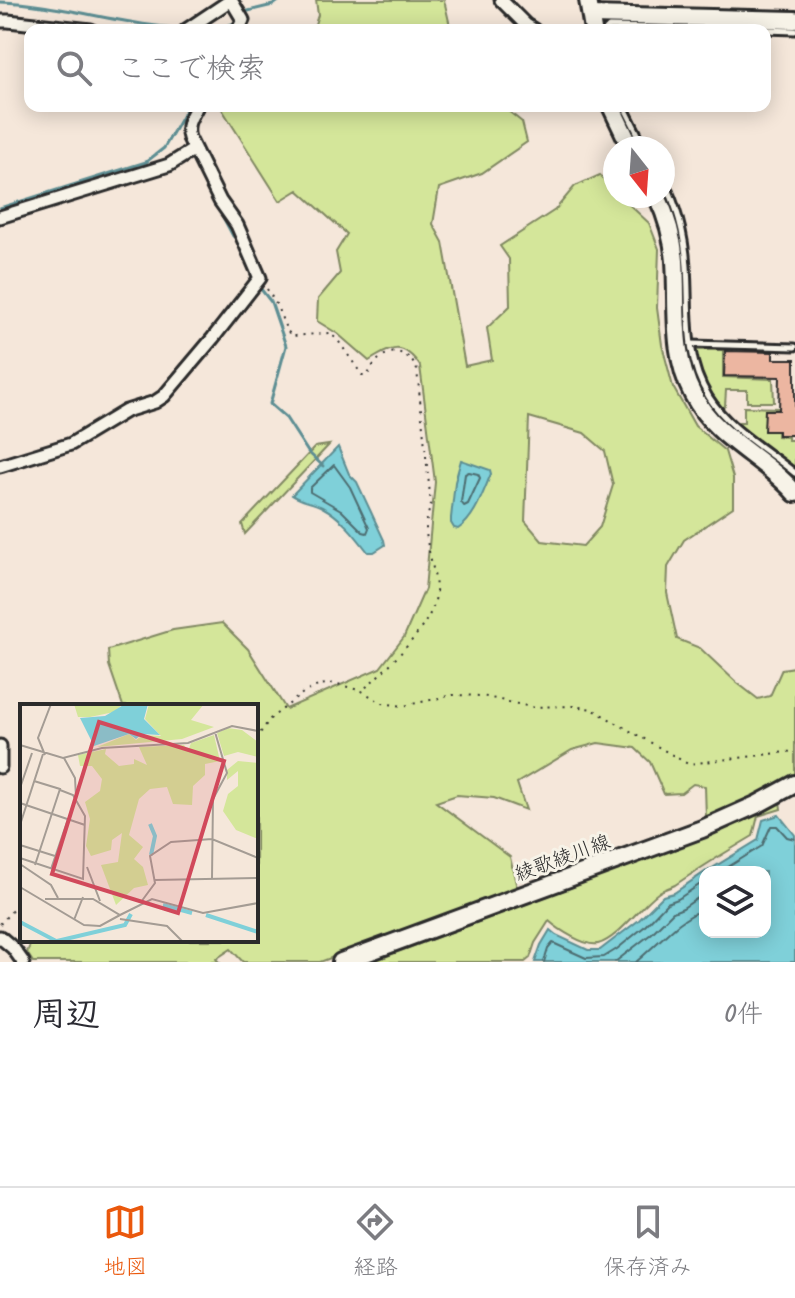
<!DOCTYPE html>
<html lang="ja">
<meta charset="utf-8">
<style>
:root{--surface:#fff;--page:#f2f2f3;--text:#2b2b33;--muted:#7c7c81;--line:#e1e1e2;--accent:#ea580c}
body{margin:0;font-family:Kalam,"Klee One",sans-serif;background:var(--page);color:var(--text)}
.controls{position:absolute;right:24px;bottom:24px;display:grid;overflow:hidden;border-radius:16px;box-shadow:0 4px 20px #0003}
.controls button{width:72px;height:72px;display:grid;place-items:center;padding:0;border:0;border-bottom:2px solid var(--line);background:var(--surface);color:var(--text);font:40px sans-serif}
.compass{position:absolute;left:603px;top:136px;width:72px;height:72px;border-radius:50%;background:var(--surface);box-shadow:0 4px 20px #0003;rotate:163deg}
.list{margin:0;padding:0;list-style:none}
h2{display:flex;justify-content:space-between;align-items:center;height:104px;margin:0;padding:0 32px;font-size:34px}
h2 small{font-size:26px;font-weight:400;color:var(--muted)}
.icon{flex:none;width:44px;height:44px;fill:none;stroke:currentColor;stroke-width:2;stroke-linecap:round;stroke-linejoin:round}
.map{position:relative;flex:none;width:795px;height:962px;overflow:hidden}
.search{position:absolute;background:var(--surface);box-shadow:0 4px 20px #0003;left:24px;right:24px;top:24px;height:88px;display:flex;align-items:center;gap:20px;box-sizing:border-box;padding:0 28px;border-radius:16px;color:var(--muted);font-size:30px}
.sheet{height:224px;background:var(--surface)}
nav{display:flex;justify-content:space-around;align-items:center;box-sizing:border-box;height:112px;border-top:2px solid var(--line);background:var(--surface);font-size:22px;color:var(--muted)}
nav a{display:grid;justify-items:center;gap:4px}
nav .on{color:var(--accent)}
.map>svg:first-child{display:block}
.green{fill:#d4e69a;stroke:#808862;stroke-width:2;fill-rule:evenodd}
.water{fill:#7fd0d9;stroke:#5d8e93;stroke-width:2}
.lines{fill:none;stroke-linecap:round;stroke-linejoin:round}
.shore{stroke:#4d6d71;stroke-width:2}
.stream{stroke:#5d8e93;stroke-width:3}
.building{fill:#ecb6a1;stroke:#2b2b2b;stroke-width:2}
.lane-casing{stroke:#2b2b2b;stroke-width:11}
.street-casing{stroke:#2b2b2b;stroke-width:17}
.secondary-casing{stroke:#2b2b2b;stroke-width:22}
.path{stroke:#2b2b2b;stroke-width:2;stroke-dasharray:2 6;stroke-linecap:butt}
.lane{stroke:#f7f3e8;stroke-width:5}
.street{stroke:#f7f3e8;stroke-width:11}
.secondary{stroke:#f7f3e8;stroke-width:16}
.labels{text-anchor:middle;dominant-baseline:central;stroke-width:6;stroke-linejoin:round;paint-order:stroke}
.street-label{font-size:20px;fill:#2b2b2b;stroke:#f7f3e8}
.inset-river{fill:none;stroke:#7fd0d9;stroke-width:4}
.inset-road{fill:none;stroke:#a49c94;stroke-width:2}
.view{fill:#d1495b;fill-opacity:0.15;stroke:#d1495b;stroke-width:4}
.inset-edge{fill:none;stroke:#2b2b2b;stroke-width:4}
</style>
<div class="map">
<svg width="795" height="962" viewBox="0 0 795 962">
<rect width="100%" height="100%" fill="#f5e7da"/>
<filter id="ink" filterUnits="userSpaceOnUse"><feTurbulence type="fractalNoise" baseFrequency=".0125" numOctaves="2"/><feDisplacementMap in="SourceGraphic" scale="16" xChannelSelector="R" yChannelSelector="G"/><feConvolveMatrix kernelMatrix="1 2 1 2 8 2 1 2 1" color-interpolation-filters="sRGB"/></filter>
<g filter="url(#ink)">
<g class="green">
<polygon points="316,0 444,0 451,30 313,30 318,15"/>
<path d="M 220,106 L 502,106 L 522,122 L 527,142 L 482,173 L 439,188 L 433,224 L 443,242 L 465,366 L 492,360 L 487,328 L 510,306 L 509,259 L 500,246 L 555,210 L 575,186 L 600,175 L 615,190 L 615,196 L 620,196 L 649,223 L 659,249 L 657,308 L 662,345 L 673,387 L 695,426 L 725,451 L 733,478 L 733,507 L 684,540 L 668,567 L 667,593 L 677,639 L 700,648 L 736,682 L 758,699 L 770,696 L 782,669 L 795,667 L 795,777 L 760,798 L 706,818 L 705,786 L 693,784 L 681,793 L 664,794 L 650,762 L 635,748 L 598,743 L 572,750 L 517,783 L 526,810 L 494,798 L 457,795 L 436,802 L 510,857 L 517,888 L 320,962 L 243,962 L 231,949 L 216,959 L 219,962 L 33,962 L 27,953 L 32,940 L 256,940 L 256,706 L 123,706 L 109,665 L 108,650 L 173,630 L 222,623 L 248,649 L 286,709 L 380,668 L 404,637 L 425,589 L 435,482 L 420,366 C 403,341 391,347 369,361 L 338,334 L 317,321 L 318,299 L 340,273 L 336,252 L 347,234 L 298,190 L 280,201 ZM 529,417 L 584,433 L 605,451 L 613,485 L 600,527 L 583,546 L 542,541 L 525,521 Z"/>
<path d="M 695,350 L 723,350 L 723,377 L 773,379 L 774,402 L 747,402 L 747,390 L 726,390 L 725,406 L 722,408 C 708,391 698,371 695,350 Z"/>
<polygon points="744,407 778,408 777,436 788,437 788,440 795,440 795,469 735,422 744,422"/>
<polygon points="329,445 245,534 242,524 315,447"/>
<path d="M 780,801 L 781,809 L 758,816 L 753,836 C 726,852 700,868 675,885 C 669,888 663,889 658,893 C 641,905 618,939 598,944 C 585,947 558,929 549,921 L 535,943 L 530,958 L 525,962 L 371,962 L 708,836 Z"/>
</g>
<g class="water">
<path d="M 338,447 L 349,474 L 357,482 L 384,540 L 385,545 L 374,552 L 368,552 C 355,535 341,517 322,507 C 312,502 300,501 292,495 Z"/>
<path d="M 461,460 L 490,470 L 491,474 C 483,492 475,518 458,529 L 454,528 L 451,523 L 451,518 L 455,482 Z"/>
<polygon points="779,815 795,835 795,962 535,962 541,945 550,930 556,935 588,950 600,950 639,920 663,896 674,893 705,872 705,932 765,932 765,872 706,872 758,840 763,820"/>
</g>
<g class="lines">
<g class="shore">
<polygon points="334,465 350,487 369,528 367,533 363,532 341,510 310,492 310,488"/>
<polygon points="469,472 478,474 480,478 468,504 464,506 461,502 465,474"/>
<polyline points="720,872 762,846 771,826 777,826 787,837 795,839"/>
<polyline points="544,962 548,949 553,943 586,958 604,957 617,949 644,927 667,903 678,899 705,881"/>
<polyline points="615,962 651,934 673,912 683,908 705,893"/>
<path d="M 636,962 C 650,950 663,937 677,925 C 684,919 696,913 705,907"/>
</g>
<g class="stream">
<path d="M 0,2 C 40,3 80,13 119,20 C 141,24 160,28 182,28"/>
<polyline points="244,12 273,5 280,0"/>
<polyline points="197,28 222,28 232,24"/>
<polyline points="601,30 601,25 607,23"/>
<polyline points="621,106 641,148"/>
<polyline points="195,164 233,236 237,239 245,256"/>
<path d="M 663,184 C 685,235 684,278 685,333"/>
<polyline points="0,208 146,162 164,148 188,106"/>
<polyline points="260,288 271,302 286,346 270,404 286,418 308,452 323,466"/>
<path d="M 691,368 C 711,422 752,443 795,478"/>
</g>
</g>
<polygon class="building" points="725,351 773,352 773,359 795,359 795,435 778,435 778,431 764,431 765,410 779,410 780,377 724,376"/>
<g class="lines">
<defs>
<g id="lane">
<polyline points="606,30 609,27 750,30"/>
<polyline points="765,30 795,31"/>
<polyline points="624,106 645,148"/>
<path d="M 663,178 C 677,205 685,236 687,266 C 690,311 684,357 709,397 C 729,429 766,449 795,473"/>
<polyline points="691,344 795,347"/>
</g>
<g id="street">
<polyline points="231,0 243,20 238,30"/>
<polyline points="501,0 526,25 534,30"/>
<polyline points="0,21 8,21 91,30"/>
<polyline points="186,30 231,0"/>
<polyline points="0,217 169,165 193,150"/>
<path d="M 0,466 L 71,444 L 126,411 L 155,402 L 164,396 L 213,338 L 260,278 L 237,225 L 220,201 L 189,138 C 185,125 191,117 197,106"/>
<polyline points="0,746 0,767"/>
<polyline points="0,937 13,948 23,962"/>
</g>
<g id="secondary">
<polyline points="588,0 593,30"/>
<polyline points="591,15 795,20"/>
<polyline points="611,106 631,148"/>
<path d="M 657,196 C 667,217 673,239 675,261 C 678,307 671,353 693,395 C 716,439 764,457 795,493"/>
<polyline points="341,962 702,829 758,804 795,784"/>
</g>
</defs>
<use href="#lane" class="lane-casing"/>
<use href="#street" class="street-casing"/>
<use href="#secondary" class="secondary-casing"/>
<g class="path">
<path d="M 267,289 L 276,304 L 287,331 L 293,336 L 329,333 L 337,339 L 362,375 L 368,375 C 378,350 405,342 417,370 L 431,504 C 429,511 426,520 426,528 C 426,548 435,568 436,589 C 439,622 384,670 362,691"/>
<polyline points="256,739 270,719 303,693 320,685 334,683 362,691 382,703 403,706 453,695 482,696 531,707 574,706 592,709 688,764 795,751"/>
<polyline points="0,924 22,899"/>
</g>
<use href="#lane" class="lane"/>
<use href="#street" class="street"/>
<use href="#secondary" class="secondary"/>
</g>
</g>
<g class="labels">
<g class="street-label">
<text transform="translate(563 859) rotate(-20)">綾歌綾川線</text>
</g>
</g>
<g transform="translate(20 704)">
<rect width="238" height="238" fill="#f5e7da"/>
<path d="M 54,0 L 103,0 L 94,8 L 70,13 L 58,13 ZM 129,0 L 184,0 L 171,16 L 194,23 L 162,35 L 77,43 L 109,30 L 116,36 L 123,31 L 141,32 L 125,15 ZM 208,24 L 222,26 L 238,38 L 238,53 L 218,48 L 204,52 L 197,29 ZM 194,31 L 200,57 L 185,60 L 185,71 L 173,82 L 172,101 L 153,100 L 147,83 L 130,85 L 119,95 L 109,131 L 123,143 L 114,155 L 123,163 L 128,181 L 114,184 L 96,201 L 81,161 L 98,158 L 102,129 L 92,136 L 91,146 L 71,152 L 66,142 L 70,115 L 65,98 L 80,87 L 82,75 L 72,62 L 60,62 L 58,51 L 86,45 L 85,50 L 99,62 L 114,60 L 114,55 L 127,61 L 119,43 L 164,41 L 168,47 L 171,39 ZM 218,57 L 238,59 L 238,135 L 216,126 L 203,107 L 208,90 L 218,82 L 218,67 L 207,76 L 207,66 Z" fill="#d4e69a"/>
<path d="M 105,0 L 128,0 L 124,15 L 140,31 L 122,30 L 116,35 L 109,30 L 74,42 L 60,14 L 85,12 Z" fill="#7fd0d9"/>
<path class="inset-river" d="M 130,120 L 135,132 L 131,151M 143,201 L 172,209M 186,211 L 238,228M 0,218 L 38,238M 37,237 L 105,221 L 111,210"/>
<path class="inset-road" d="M 0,41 L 43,54 L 82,44 L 168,39 L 212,22 L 238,27M 25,51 L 18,34 L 31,0M 44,54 L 55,74 L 56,93M 14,77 L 40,85 L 15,161M 0,84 L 12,49M 0,99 L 65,121M 0,121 L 23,50M 0,141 L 35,152M 0,154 L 63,175 L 65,112 L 53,91 L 40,86M 0,160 L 31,181 L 38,194M 67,163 L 80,197M 31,165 L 48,115M 192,174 L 193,95 L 207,69 L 195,28M 135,176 L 238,174M 0,183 L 64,221 L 80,222 L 100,211M 25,195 L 73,195 L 100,211 L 132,195 L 183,209 L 238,199M 121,198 L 135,179 L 130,152 L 151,138 L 192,135 L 238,154M 100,215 L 147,222 L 163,238M 54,216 L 63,193"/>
<path class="view" d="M 79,18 L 204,57 L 158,209 L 32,170 Z"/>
<rect width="238" height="238" class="inset-edge"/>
</g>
</svg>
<div class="controls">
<button><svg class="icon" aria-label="layers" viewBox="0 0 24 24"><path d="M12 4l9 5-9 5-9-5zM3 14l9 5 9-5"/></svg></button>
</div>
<svg class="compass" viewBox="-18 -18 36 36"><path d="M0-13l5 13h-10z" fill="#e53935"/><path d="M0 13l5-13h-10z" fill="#7c7c81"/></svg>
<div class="search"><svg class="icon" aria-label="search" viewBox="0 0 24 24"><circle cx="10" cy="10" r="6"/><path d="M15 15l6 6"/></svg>ここで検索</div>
</div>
<section class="sheet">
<h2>周辺<small>0件</small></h2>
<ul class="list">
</ul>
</section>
<nav>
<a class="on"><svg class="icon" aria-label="map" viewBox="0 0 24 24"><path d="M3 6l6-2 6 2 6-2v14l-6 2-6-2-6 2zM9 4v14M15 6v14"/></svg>地図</a>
<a><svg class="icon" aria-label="directions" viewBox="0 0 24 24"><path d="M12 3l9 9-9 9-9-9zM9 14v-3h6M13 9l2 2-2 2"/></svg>経路</a>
<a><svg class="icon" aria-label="saved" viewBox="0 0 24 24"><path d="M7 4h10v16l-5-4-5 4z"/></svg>保存済み</a>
</nav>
